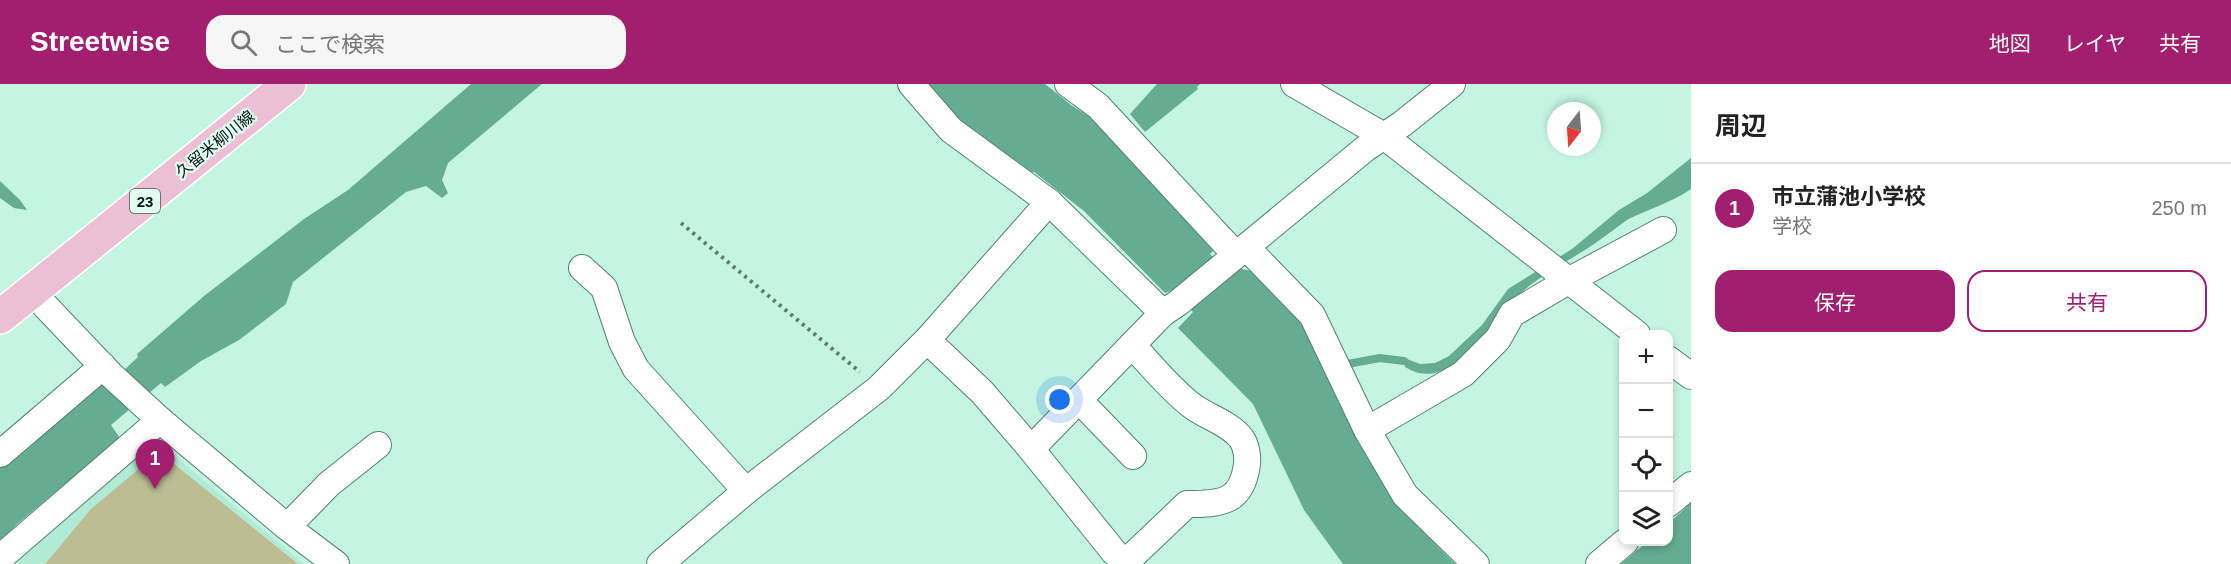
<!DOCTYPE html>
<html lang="ja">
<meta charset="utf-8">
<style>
:root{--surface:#fff;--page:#f6f6f6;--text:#222;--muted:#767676;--line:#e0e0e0;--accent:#a11f6e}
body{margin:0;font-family:Helvetica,"Noto Sans JP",sans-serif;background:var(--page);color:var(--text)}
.controls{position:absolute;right:18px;bottom:18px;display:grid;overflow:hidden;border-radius:12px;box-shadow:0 3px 9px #0003}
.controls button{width:54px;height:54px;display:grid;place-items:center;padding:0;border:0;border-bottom:2px solid var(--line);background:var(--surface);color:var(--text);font:30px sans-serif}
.compass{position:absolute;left:1547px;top:18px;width:54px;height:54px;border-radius:50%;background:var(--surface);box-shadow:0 3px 9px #0003;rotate:197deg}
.you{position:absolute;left:1060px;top:316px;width:21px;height:21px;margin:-15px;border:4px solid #fff;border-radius:50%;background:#1a73e8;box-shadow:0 0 0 9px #1a73e833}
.badge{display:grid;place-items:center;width:39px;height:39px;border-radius:50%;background:var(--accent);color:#fff;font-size:20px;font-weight:700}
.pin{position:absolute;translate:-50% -50px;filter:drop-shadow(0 2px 3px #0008)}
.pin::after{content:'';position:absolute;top:32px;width:21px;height:18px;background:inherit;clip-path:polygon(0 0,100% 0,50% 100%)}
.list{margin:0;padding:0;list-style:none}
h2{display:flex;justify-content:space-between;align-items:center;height:78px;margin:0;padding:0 24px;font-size:26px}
h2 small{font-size:20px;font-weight:400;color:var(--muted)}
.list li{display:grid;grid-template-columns:39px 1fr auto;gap:18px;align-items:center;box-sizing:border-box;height:90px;padding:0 24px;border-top:2px solid var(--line)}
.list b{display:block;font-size:22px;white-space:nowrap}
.list p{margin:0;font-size:20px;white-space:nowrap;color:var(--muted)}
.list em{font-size:20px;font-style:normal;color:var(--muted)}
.actions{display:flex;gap:12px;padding:18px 24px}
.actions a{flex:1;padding:14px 0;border:2px solid var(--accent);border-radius:18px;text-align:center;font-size:21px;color:var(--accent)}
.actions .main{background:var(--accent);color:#fff}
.icon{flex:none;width:33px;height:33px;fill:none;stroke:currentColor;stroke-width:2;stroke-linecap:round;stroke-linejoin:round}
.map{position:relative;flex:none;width:1691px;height:480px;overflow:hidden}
header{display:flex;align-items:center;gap:36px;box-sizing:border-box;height:84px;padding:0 30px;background:var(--accent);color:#fff}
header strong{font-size:28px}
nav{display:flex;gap:33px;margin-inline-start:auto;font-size:21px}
.search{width:420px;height:54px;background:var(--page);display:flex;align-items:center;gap:15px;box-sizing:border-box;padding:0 21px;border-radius:18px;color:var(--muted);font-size:22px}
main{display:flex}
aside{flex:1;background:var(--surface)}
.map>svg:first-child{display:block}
.built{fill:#b2ebd5}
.green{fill:#bcbd92}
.water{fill:#66ac93}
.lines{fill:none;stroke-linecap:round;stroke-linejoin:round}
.stream{stroke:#66ac93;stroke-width:8}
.minor-casing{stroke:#548170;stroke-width:28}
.major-casing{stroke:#fff;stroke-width:36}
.path{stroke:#5c7c70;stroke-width:4;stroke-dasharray:3 4.5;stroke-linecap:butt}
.minor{stroke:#fff;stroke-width:26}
.major{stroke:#ebc0d4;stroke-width:33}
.labels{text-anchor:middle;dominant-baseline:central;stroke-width:4.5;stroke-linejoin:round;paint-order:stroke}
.shield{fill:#e1fdf2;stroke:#465b54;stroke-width:1.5}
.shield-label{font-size:15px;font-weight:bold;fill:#041610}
.street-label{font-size:16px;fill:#041610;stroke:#e1fdf2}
</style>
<header>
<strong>Streetwise</strong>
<div class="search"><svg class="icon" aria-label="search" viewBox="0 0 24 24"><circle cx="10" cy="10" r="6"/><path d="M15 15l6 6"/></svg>ここで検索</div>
<nav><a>地図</a><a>レイヤ</a><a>共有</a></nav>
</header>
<main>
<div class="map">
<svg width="1691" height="480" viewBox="0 0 1691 480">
<rect width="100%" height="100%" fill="#c4f5e2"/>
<polygon class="built" points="165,364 304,480 16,480 26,468 142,367"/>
<polygon class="green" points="168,375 298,480 45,480 91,425 147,378"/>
<g class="water">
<polygon points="471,0 542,0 448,79 442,96 448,109 442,114 426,102 406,108 293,198 286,220 239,256 201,277 165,303 161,299 111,341 120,354 17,440 0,458 0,380 88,309 123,287 138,273 137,270 204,212 304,135 348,106"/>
<polygon points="927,0 1045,0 1071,21 1098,38 1217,163 1210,170 1230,190 1238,184 1251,187 1303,240 1381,397 1403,427 1455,480 1343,480 1304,426 1253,320 1178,244 1193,228 1173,206 1165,209 1084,127 1034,88 1025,89 962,39"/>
<polygon points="1157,0 1200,0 1197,3 1198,5 1145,48 1130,30"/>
<path d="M 1691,74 L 1691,105 C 1671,119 1648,125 1627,136 C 1613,146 1599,157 1585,166 C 1564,179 1542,191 1523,207 C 1493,231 1454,314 1405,283 L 1404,277 L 1407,275 L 1420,280 L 1435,279 L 1449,272 L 1482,241 L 1508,205 L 1572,165 L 1619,126 L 1647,109 Z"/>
<polygon points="0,97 20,116 27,126 14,124 0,114"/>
<polygon points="1691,419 1691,480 1621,480 1647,458 1668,458 1669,439"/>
</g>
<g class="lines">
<polyline class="stream" points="1342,281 1380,274 1404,277"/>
<defs>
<g id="minor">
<polyline points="1068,0 1098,22 1236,171"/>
<polyline points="1294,0 1384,52 1637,250"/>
<polyline points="1246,163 1312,231 1367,346 1405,411 1476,480"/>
<polyline points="582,184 604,204 622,258 636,285 746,407"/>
<polyline points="1163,229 1178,219 1366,64 1402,40 1452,0"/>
<polyline points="927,256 1049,118"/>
<polyline points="1668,275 1691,292"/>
<polyline points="1079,316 1133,372"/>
<polyline points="160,336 287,443 336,480"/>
<polyline points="1367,346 1463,290 1498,255 1512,230 1568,197 1663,146"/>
<polyline points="1031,365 1114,468 1127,480"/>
<polyline points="0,370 103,282"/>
<polyline points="1668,420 1691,401"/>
<polyline points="287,443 329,400 378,361"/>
<polyline points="0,474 160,336 110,290 32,208"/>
<polyline points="660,480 746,407 879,304 927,256 982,308 1031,365 1163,229 1049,118 951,46 911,0"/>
<path d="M 1124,480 L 1187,420 C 1221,420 1242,419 1247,380 C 1248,372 1246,361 1241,354 C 1228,338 1206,333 1191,321 C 1169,304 1151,281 1132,261"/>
<polyline points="1599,480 1625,458"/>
</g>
<polyline id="major" points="0,233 289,0"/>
</defs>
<use href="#minor" class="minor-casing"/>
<use href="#major" class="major-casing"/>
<polyline class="path" points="681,139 860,288"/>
<use href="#minor" class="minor"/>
<use href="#major" class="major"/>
</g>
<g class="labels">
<rect class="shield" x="130" y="105" width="30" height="24" rx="4.5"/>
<g class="shield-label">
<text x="145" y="117">23</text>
</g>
<g class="street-label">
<text transform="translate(215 60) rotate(-39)">久留米柳川線</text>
</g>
</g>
</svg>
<div class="controls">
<button>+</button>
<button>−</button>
<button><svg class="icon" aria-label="locate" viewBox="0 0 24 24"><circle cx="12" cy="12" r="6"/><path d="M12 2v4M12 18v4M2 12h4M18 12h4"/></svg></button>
<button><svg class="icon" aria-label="layers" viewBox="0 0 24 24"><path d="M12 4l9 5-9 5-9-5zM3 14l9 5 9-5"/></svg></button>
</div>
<svg class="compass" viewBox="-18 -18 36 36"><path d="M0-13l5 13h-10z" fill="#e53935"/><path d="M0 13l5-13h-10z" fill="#767676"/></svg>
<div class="you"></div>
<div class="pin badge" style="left:155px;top:405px">1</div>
</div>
<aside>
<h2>周辺<small></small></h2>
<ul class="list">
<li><span class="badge">1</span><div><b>市立蒲池小学校</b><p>学校</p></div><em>250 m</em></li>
</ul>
<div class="actions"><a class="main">保存</a><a>共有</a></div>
</aside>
</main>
